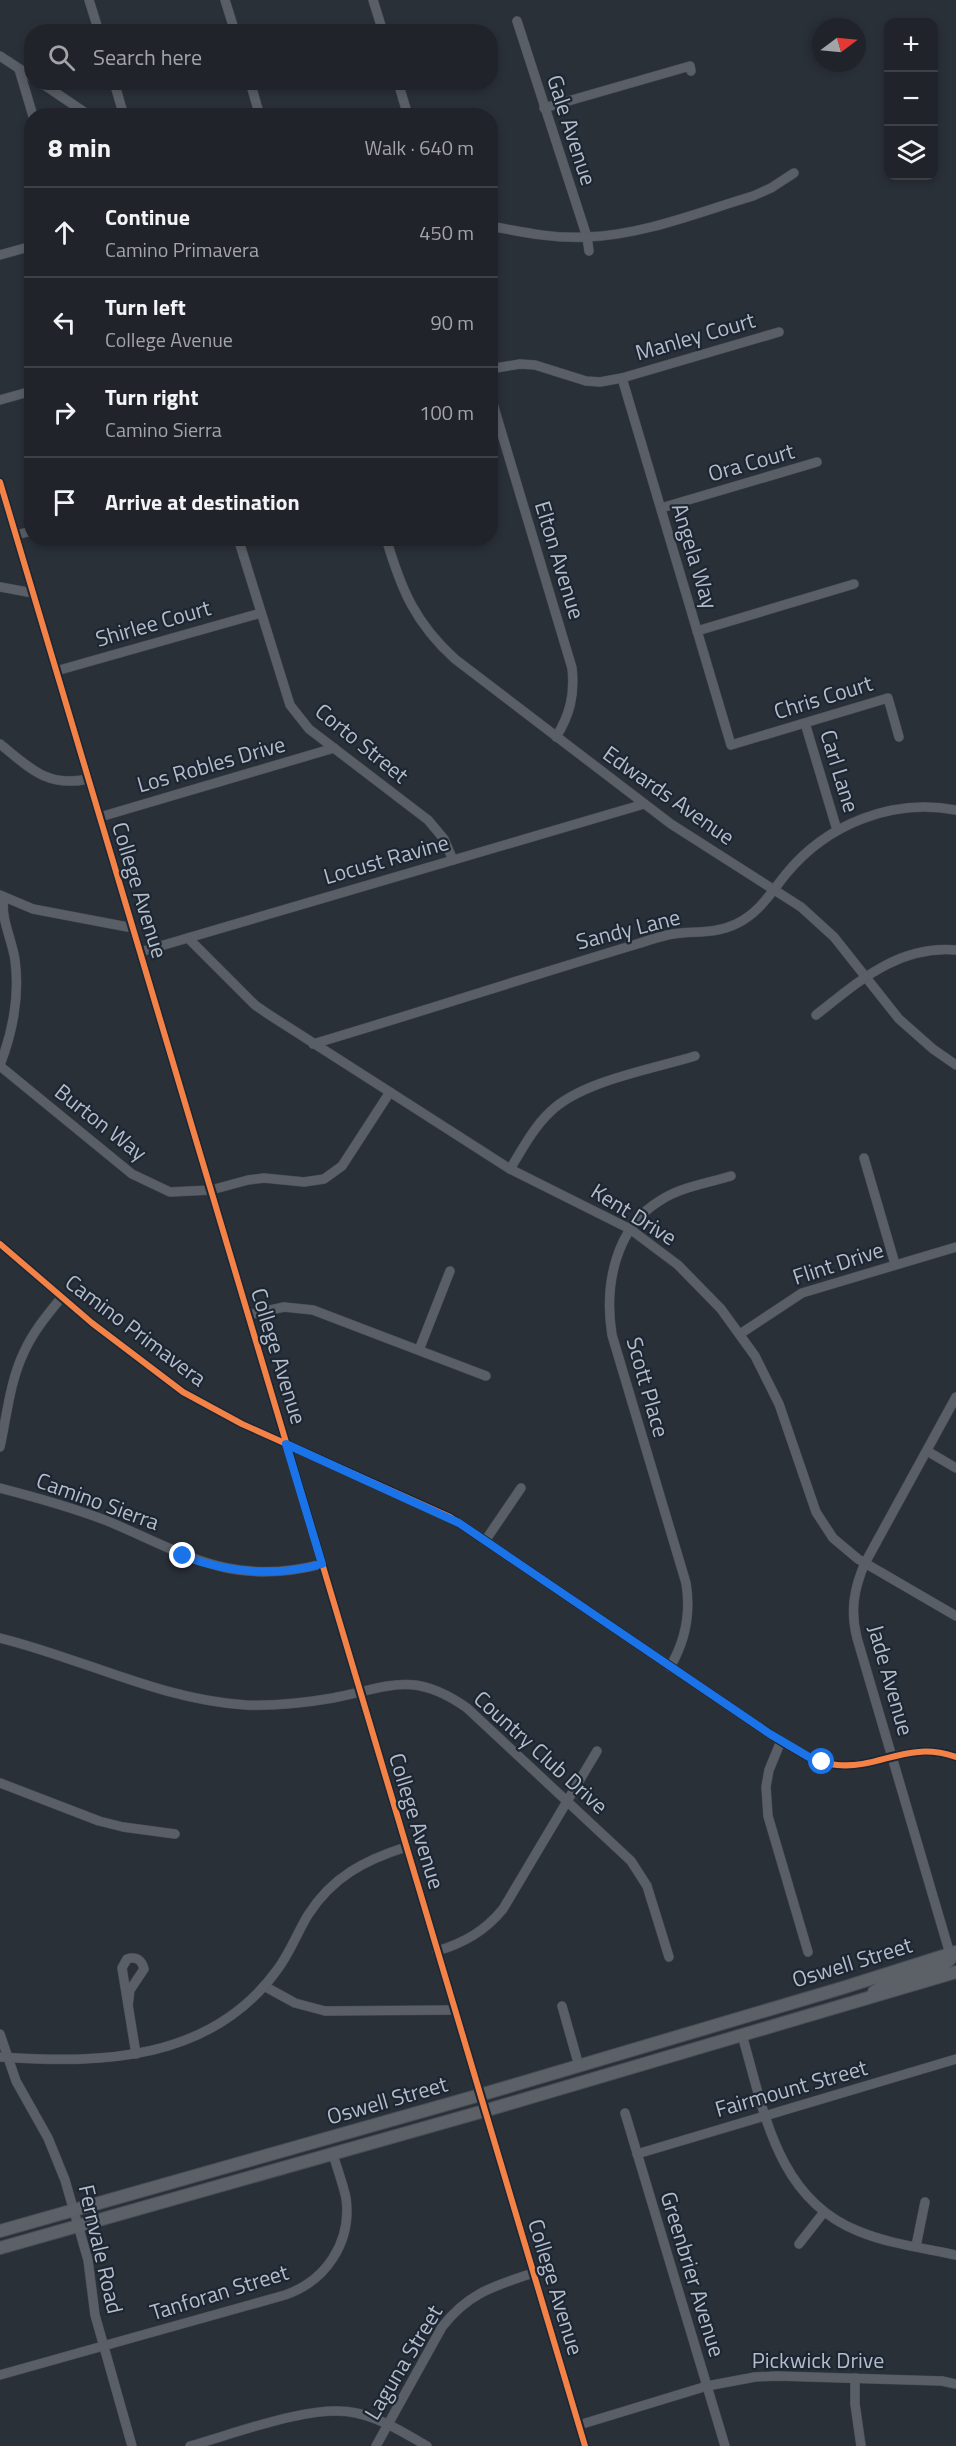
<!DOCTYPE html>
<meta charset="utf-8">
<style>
:root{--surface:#20242a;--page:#2d3036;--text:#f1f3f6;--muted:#a2a4a8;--line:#3d4147}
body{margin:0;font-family:"Titillium Web",sans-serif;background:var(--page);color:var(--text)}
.controls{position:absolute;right:18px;top:18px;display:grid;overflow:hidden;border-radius:12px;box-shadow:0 3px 9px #0003}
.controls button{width:54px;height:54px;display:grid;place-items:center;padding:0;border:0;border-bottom:2px solid var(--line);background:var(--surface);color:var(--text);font:30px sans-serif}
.compass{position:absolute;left:812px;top:18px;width:54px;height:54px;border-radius:50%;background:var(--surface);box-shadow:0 3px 9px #0003;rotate:74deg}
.stop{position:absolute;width:18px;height:18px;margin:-14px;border:4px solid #1a73e8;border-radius:50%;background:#fff}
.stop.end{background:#1a73e8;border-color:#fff;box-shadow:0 2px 6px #0008}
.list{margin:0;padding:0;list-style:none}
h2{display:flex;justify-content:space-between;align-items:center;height:78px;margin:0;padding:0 24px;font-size:26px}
h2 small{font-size:20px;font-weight:400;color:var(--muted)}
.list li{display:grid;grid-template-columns:39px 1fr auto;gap:18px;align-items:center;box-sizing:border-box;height:90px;padding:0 24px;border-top:2px solid var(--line)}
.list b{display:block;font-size:22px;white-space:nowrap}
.list p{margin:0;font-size:20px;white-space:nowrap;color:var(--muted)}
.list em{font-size:20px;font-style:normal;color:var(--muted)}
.icon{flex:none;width:33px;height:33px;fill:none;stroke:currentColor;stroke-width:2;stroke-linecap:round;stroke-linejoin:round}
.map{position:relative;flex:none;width:956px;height:2446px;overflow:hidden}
.search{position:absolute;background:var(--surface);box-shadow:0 3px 9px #0003;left:24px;top:24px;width:474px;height:66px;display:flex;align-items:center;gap:15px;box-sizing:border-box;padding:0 21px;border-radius:24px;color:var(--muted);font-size:22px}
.panel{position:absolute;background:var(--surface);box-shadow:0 3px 9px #0003;left:24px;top:108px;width:474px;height:438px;border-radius:24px}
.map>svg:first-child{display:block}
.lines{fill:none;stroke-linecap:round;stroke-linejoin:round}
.minor-casing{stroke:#484c53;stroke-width:10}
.major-casing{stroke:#484c55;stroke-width:14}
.minor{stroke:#5a5e66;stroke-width:9}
.major{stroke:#5c6168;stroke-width:12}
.cycleway-casing{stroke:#1d2633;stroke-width:10}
.cycleway{stroke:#f48246;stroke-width:6}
.route{stroke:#1a73e8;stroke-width:8}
.labels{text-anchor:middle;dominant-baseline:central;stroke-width:4.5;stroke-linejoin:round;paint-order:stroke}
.street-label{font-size:22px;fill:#b4bcc9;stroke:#1d2633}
</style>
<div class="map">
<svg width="956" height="2446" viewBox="0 0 956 2446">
<rect width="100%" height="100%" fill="#2a3038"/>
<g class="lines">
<defs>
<g id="minor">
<polyline points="89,0 99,32"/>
<polyline points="225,0 235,32"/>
<polyline points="373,0 383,32"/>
<polyline points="517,21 587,237 589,251"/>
<polyline points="0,56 32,77"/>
<polyline points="19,69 33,116"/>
<polyline points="40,82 90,116"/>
<polyline points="114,82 124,116"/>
<polyline points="250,82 260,116"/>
<polyline points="398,82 408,116"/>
<polyline points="544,108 690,66 691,71"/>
<path d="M 490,226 C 522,232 554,239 587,237 C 643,235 699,212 753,196 L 771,188 L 794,173"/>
<polyline points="0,255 32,246"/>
<polyline points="490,369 520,364 535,365 586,381 600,382 622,378 779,332"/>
<polyline points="622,378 731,745 888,698 899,737"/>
<path d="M 490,394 L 572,668 C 575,694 570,715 556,737"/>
<polyline points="0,400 32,391"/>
<polyline points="0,482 585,2446"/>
<polyline points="661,508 817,462"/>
<polyline points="16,535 32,531"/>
<polyline points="238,538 290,705 309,729 428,820 444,839 453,860"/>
<path d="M 386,538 C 401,589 415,623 455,659 L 671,824 L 801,907 L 834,937 L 899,1019 L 933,1049 L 956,1065"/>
<polyline points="0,587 33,593"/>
<polyline points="697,631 854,584"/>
<polyline points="56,671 261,613"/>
<polyline points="805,723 837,830"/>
<path d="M 0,744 C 30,768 47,788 88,779"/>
<polyline points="100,817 334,748"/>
<polyline points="0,895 33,909 133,928"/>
<polyline points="188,938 255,1005 268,1014 510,1169 630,1229 678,1265 721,1309 755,1356 779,1404 816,1512 833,1538 858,1559 956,1616"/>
<polyline points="140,952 644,804"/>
<path d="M 816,1015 C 858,982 898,945 956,950"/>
<path d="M 313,1044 C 421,1012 527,977 634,945 C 647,941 660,936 673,934 C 695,931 715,934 736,924 C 759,913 770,894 786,874 C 827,824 892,798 956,810"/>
<path d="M 0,1065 C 13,1031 20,997 15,960 C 12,939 0,918 4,897"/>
<polyline points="0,1066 132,1174 170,1192 211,1190 248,1180 264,1178 304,1182 324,1179 342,1166 390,1092"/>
<polyline points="864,1158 895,1264"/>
<path d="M 510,1169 C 522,1150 533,1128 550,1112 C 581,1081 653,1069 695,1056"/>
<path d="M 0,1244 L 92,1323 L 183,1392 L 242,1424 L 450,1517 L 770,1734 C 791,1747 812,1763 837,1765 C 881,1769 907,1740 956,1757"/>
<polyline points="248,1315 284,1307 313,1310 486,1376"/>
<polyline points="740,1334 802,1293 956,1247"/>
<polyline points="419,1350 450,1271"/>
<path d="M 0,1447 C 7,1415 10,1381 24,1352 C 33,1332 47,1315 61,1298"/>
<polyline points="927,1451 956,1468"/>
<path d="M 0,1488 C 35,1497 71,1507 105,1520 C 185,1553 230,1588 322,1564"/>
<polyline points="485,1541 521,1488"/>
<path d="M 0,1638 C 82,1658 161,1700 246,1705 C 275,1706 304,1703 333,1698 C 390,1687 413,1670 467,1708 L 631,1861 L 647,1886 L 669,1957"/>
<path d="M 670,1667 C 686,1640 691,1613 686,1583 L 612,1335 C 604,1286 615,1227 661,1200 C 681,1187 708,1183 731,1176"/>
<polyline points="781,1741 769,1770 766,1787 768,1816 808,1952"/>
<polyline points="0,1783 99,1821 123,1827 175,1834"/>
<path d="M 437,1951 C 464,1943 485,1931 503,1909 L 597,1751"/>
<path d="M 950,1954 L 857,1638 C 850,1611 854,1588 865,1563 L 956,1397"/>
<polyline points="264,1986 295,2003 325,2011 455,2010"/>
<path d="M 128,2006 L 130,1990 L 144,1969 C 142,1960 136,1956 127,1959 L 122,1968 L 136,2054"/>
<polyline points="562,2006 579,2066"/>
<polyline points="0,2034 16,2081 48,2138 65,2180 88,2260 95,2315 132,2446"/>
<path d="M 742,2035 C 764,2110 776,2198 858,2231 C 889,2244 924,2248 956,2255"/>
<path d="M 0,2057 C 102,2064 211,2061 277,1970 C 290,1953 297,1933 308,1915 C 332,1877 365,1860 406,1847"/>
<polyline points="625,2113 725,2446"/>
<polyline points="637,2154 956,2059"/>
<polyline points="799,2244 824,2212"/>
<polyline points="916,2246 925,2202"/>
<path d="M 0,2375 L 285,2295 C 326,2281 352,2242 346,2198 C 343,2184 337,2168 333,2154"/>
<polyline points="855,2378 855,2404 861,2446"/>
<polyline points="579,2425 707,2386 755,2377 777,2376 942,2381 956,2384"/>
<path d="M 190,2446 C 234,2434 312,2403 356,2413 C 381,2418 404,2433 427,2446"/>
<path d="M 376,2446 L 442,2327 C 468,2293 494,2286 533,2273"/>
</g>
<g id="major">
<polyline points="874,1992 891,1981 944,1965 950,1959 950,1954"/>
<polyline points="0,2231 480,2095 842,1988 956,1952"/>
<polyline points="0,2248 484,2111 956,1972"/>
</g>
</defs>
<use href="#minor" class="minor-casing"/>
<use href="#major" class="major-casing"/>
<use href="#minor" class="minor"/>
<use href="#major" class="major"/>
<defs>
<g id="cycleway">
<polyline points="0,482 585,2446"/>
<path d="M 0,1244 L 92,1323 L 183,1392 L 242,1424 L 450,1517 L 770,1734 C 791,1747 812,1763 837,1765 C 881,1769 907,1740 956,1757"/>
</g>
</defs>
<use href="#cycleway" class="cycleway-casing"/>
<use href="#cycleway" class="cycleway"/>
</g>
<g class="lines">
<path class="route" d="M 183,1556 C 229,1573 274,1577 322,1564 L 286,1444 L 459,1523 L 770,1734 L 809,1757 L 822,1762"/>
</g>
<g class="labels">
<g class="street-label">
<text transform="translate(572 130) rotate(72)">Gale Avenue</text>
<text transform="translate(695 336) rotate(-16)">Manley Court</text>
<text transform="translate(751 462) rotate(-16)">Ora Court</text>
<text transform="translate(695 556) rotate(73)">Angela Way</text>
<text transform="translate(560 560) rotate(73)">Elton Avenue</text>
<text transform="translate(153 623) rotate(-16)">Shirlee Court</text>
<text transform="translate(823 697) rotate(-17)">Chris Court</text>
<text transform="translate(362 743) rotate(39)">Corto Street</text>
<text transform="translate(211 764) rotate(-16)">Los Robles Drive</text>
<text transform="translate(840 771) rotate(73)">Carl Lane</text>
<text transform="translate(669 795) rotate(35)">Edwards Avenue</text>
<text transform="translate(386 859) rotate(-16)">Locust Ravine</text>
<text transform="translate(140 890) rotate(73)">College Avenue</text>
<text transform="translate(628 929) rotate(-14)">Sandy Lane</text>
<text transform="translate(101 1122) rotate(38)">Burton Way</text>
<text transform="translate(634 1214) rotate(32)">Kent Drive</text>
<text transform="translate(838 1263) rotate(-18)">Flint Drive</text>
<text transform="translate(136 1330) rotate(37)">Camino Primavera</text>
<text transform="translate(279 1356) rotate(73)">College Avenue</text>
<text transform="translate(648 1387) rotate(74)">Scott Place</text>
<text transform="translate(98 1501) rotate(20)">Camino Sierra</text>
<text transform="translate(891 1680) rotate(74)">Jade Avenue</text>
<text transform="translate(541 1752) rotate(42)">Country Club Drive</text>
<text transform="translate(417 1821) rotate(73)">College Avenue</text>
<text transform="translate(852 1962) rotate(-17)">Oswell Street</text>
<text transform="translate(791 2088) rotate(-16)">Fairmount Street</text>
<text transform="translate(387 2100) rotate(-16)">Oswell Street</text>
<text transform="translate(101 2249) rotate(77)">Fernvale Road</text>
<text transform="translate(693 2274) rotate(73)">Greenbrier Avenue</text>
<text transform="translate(556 2287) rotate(73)">College Avenue</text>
<text transform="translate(219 2292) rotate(-17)">Tanforan Street</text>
<text x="818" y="2360">Pickwick Drive</text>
<text transform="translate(403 2362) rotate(-59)">Laguna Street</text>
</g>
</g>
</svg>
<div class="controls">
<button>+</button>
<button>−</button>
<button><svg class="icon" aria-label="layers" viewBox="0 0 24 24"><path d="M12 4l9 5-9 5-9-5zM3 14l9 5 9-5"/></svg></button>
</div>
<svg class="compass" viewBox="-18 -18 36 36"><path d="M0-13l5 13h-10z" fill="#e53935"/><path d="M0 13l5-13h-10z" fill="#a2a4a8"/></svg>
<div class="stop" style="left:822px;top:1762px"></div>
<div class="stop end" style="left:183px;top:1556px"></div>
<div class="search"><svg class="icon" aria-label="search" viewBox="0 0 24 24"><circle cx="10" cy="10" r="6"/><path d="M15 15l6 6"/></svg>Search here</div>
<section class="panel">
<h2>8 min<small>Walk · 640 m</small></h2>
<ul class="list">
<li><svg class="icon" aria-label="ahead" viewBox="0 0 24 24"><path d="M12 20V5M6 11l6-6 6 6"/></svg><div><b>Continue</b><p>Camino Primavera</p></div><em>450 m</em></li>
<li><svg class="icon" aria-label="left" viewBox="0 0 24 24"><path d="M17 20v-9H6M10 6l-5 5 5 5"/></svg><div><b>Turn left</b><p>College Avenue</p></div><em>90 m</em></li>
<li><svg class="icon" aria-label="right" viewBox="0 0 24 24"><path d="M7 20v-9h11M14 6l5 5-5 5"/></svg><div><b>Turn right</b><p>Camino Sierra</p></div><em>100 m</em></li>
<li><svg class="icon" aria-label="arrive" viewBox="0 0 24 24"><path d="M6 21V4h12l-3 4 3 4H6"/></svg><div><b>Arrive at destination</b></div></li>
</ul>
</section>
</div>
